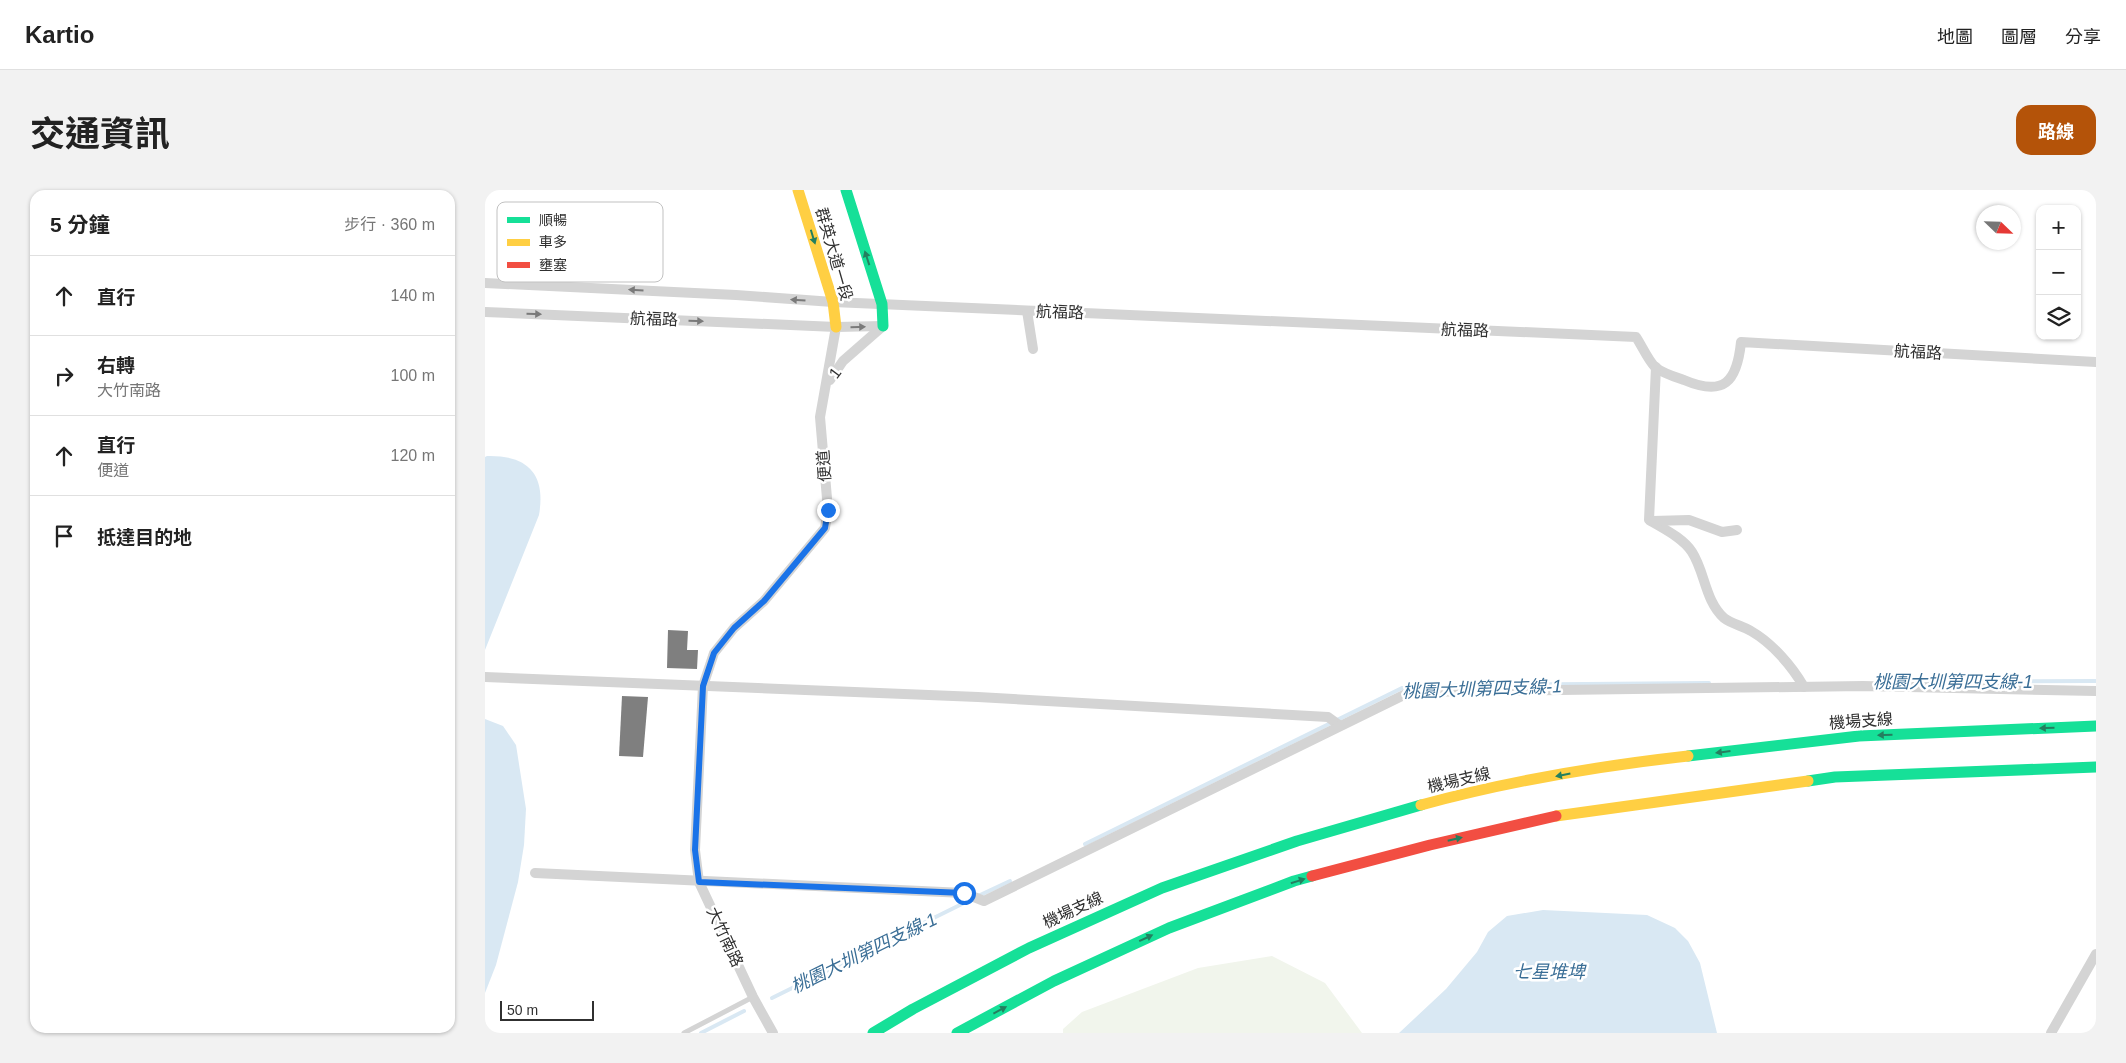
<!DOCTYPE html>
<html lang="zh-TW">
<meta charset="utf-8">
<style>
:root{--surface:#fff;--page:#f2f2f2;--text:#222;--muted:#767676;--line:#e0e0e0;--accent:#b45309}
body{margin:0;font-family:Arial,"Noto Sans TC",sans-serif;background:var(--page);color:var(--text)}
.controls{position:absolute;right:15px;top:15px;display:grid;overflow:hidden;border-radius:10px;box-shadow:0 1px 4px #0004}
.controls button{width:45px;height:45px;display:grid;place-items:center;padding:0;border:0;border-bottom:1px solid var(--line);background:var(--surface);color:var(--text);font:25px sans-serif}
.compass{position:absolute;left:1491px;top:15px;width:45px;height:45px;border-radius:50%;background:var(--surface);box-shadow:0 1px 4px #0004;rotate:113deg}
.scale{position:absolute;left:15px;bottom:12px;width:94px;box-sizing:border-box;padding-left:5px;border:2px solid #303030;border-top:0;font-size:14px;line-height:18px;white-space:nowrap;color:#303030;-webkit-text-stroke:4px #fff;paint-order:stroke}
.stop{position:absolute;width:15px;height:15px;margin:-11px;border:4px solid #1a73e8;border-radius:50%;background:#fff}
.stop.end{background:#1a73e8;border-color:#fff;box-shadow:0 1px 5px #0008}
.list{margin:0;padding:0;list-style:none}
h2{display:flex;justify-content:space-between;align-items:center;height:65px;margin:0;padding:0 20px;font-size:21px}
h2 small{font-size:16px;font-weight:400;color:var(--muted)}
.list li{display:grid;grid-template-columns:32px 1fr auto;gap:15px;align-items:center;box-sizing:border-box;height:80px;padding:0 20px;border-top:1px solid var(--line)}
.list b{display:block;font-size:19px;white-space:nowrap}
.list p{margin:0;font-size:16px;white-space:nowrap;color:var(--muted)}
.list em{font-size:16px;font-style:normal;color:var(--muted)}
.icon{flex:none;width:28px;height:28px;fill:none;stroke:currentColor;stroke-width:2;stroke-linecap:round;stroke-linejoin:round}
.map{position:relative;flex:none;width:1611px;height:843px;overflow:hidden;border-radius:15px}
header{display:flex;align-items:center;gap:30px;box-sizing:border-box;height:70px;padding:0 25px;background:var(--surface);border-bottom:1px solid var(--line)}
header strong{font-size:24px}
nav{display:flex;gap:28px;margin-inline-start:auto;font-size:18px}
.intro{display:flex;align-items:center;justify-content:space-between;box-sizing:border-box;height:120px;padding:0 30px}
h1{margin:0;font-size:35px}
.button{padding:12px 22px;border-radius:15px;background:var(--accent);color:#fff;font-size:18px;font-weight:700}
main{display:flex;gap:30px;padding:0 30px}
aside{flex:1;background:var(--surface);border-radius:15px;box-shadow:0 1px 4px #0004}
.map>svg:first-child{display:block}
.green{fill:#f1f5ec}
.water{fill:#d9e8f3}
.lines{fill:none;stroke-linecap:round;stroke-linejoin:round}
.stream{stroke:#d9e8f3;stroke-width:4}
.building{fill:#7f7f7f}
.lane{stroke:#d4d4d4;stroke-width:5}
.street{stroke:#d4d4d4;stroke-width:10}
.fast{stroke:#16e098;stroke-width:11}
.slow{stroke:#ffcf43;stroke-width:11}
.jam{stroke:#f24e42;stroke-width:11}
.oneway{fill:#247f5f}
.oneway2{fill:#7a7a7a}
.route{stroke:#1a73e8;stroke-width:6}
.labels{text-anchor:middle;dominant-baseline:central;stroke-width:5;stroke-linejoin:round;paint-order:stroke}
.street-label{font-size:16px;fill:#303030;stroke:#fff}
.water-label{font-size:18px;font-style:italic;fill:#3a6e96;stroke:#fff}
.key{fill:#fff;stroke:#c1c1c1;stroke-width:1}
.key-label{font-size:14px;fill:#303030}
</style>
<header>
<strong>Kartio</strong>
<nav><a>地圖</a><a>圖層</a><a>分享</a></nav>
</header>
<div class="intro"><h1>交通資訊</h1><a class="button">路線</a></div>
<main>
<aside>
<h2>5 分鐘<small>步行 · 360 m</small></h2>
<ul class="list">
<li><svg class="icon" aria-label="ahead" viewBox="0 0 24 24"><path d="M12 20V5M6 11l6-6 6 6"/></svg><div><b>直行</b></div><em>140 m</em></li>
<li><svg class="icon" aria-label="right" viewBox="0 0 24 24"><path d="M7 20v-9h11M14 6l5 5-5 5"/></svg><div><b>右轉</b><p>大竹南路</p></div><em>100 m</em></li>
<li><svg class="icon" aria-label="ahead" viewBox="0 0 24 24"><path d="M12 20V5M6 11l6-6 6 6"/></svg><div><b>直行</b><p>便道</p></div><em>120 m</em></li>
<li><svg class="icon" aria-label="arrive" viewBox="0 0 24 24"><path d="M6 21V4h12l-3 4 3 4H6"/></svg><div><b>抵達目的地</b></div></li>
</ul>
</aside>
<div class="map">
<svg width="1611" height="843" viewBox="0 0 1611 843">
<rect width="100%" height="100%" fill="#fff"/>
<polygon class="green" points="787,766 840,793 877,843 578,843 578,839 597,822 713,778"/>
<g class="water">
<path d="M 2,266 C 43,265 61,284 54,325 L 0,460 L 0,267 Z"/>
<polygon points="0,529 18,536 31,555 41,619 39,655 33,692 11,775 0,803"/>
<polygon points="1058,720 1162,725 1190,738 1203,751 1215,773 1232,843 914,843 961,799 992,762 1003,742 1022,726"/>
</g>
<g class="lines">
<g class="stream">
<polyline points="1421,492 1611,491"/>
<polyline points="600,654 917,498 987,495 1224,493"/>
<polyline points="493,706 525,691"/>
<polyline points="287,808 487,709"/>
<polyline points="216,843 259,821"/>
</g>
</g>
<g class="building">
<polygon points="183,440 203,441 202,460 213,460 212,479 182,478"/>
<polygon points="137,506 163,507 158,567 134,566"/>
</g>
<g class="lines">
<polyline class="lane" points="199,843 268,807"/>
<g class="street">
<path d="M 0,93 L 251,105 L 348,112 L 1151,147 C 1157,156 1163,170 1170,177 C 1177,183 1190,187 1199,190 C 1239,207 1252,192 1256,152 L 1611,172"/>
<polyline points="542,121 548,159"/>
<polyline points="0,122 351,137 398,136"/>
<path d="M 1171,177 L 1164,330 C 1179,339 1198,348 1207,362 C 1220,382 1220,411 1239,428 C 1247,434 1258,436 1266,441 C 1287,453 1307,476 1319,497"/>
<polyline points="345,190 358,171 398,136"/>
<polyline points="1168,331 1204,330 1237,342 1252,340"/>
<polyline points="0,487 493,507 843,527 854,535"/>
<polyline points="50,683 479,703 499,711 925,502 1378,496 1611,501"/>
<polyline points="288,843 268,807 214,692 210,660 218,496 229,463 249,438 279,411 340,338 343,320 335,227 351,137"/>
<polyline points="1566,843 1611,764"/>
</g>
<g class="fast">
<polyline points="361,0 397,114 398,136"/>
<polyline points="1203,566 1374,546 1611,536"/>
<polyline points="1323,591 1350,587 1611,577"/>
<polyline points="388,843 428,819 544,758 677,698 812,651 936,615"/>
<polyline points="472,843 569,791 684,738 809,691 827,686"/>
</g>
<g class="slow">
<polyline points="313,0 348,112 351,137"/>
<path d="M 936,615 C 1023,591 1114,576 1203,566"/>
<polyline points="1071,626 1323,591"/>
</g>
<polyline class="jam" points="827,686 945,655 1071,626"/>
</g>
<defs><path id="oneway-solid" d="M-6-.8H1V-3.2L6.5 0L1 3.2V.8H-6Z" transform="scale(1.25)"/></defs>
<g class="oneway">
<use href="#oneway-solid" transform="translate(328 47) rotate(73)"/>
<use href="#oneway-solid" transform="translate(382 68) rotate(-108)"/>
<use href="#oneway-solid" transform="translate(1562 538) rotate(178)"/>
<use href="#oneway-solid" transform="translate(1400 545) rotate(178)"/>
<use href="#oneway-solid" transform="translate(1238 562) rotate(173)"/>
<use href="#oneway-solid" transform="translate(1078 585) rotate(169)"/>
<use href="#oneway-solid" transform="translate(970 649) rotate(-13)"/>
<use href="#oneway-solid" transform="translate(813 691) rotate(-17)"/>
<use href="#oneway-solid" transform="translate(661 748) rotate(-25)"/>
<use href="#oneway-solid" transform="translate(515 820) rotate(-28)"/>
</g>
<g class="oneway2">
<use href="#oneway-solid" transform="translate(151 100) rotate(-177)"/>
<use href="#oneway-solid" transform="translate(313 110) rotate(-176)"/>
<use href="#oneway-solid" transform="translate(49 124) rotate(2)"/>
<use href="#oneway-solid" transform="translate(211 131) rotate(2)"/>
<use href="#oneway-solid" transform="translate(373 137) rotate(-1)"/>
</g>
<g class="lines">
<polyline class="route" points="343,320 340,338 279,411 249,438 229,463 218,496 210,660 214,692 479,703"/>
</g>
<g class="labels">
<g class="street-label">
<text transform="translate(349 64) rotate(74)">群英大道一段</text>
<text transform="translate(575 122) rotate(2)">航福路</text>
<text transform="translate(169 129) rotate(2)">航福路</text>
<text transform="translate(980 140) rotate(2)">航福路</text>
<text transform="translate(1433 162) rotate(3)">航福路</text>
<text transform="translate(350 183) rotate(-53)">1</text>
<text transform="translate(339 276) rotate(-94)">便道</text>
<text transform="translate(1376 531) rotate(-4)">機場支線</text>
<text transform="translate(974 590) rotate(-13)">機場支線</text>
<text transform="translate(588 720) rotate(-25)">機場支線</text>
<text transform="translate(240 747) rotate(65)">大竹南路</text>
</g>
<g class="water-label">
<text x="1468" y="492">桃園大圳第四支線-1</text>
<text transform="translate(997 499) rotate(-2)">桃園大圳第四支線-1</text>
<text transform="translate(379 763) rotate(-26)">桃園大圳第四支線-1</text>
<text x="1064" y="782">七星堆埤</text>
</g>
</g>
<rect x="12" y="12" width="166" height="80" rx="8" class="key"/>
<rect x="22" y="27" width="23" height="6" fill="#16e098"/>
<rect x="22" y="49" width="23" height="7" fill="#ffcf43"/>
<rect x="22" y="72" width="23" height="6" fill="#f24e42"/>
<g class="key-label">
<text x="54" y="35">順暢</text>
<text x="54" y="57">車多</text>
<text x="54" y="80">壅塞</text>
</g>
</svg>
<div class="controls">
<button>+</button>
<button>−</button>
<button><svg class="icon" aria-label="layers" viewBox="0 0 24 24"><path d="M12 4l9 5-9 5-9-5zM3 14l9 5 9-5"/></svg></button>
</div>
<svg class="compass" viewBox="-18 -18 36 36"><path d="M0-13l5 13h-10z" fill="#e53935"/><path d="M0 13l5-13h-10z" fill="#767676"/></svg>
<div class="scale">50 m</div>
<div class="stop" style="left:479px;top:703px"></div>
<div class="stop end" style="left:343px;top:320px"></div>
</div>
</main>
